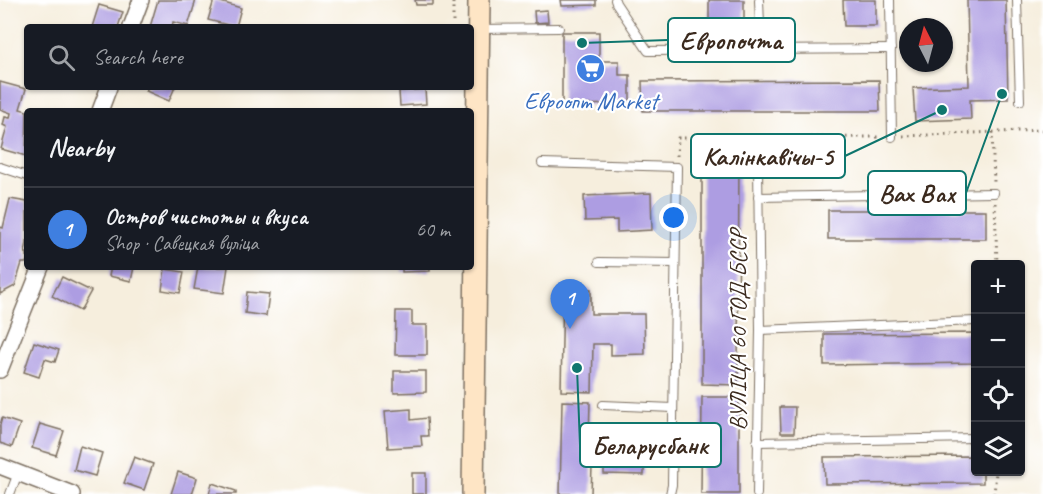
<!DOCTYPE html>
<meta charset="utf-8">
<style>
:root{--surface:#171b24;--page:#242831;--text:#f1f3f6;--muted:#9ea1a6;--line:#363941;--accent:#d93025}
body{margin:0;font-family:Caveat,sans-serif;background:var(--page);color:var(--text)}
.controls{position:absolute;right:18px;bottom:18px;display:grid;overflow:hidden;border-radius:6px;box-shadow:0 2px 4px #0004}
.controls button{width:54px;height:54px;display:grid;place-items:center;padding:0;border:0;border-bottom:2px solid var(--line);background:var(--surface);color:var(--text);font:30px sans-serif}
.compass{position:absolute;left:899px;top:18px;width:54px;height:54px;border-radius:50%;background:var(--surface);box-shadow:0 2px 4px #0004;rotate:354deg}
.you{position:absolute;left:674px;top:218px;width:21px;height:21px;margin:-15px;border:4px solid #fff;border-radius:50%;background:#1a73e8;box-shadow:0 0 0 9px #1a73e833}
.badge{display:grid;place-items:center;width:39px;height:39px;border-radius:50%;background:var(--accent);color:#fff;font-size:20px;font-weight:700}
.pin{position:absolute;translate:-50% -50px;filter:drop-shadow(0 2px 3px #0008)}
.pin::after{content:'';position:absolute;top:32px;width:21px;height:18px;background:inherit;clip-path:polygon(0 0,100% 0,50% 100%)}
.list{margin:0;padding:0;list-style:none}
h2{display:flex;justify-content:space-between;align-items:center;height:78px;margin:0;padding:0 24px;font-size:26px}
h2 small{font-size:20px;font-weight:400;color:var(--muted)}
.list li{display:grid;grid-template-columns:39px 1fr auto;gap:18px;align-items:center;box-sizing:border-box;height:84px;padding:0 24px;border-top:2px solid var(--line)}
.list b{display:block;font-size:22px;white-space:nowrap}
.list p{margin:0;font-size:20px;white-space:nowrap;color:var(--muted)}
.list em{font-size:20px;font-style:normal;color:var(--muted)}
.icon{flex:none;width:33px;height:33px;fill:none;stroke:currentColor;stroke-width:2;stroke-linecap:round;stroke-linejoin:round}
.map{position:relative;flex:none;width:1043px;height:494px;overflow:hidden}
.search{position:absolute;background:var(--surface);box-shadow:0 2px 4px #0004;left:24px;top:24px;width:450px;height:66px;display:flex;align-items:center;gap:15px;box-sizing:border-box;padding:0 21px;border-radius:6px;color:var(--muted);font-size:22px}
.panel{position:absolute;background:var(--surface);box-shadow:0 2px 4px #0004;left:24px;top:108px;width:450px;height:162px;border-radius:6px}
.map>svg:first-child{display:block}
.building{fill:#ad9de2}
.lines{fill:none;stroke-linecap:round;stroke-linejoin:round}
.lane-casing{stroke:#7c6f61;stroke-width:10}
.street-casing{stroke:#7c6f61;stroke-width:18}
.secondary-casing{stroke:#7c6f61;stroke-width:24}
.path{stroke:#7c6f61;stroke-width:3;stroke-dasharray:1.5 4.5;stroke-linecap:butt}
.lane{stroke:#fff;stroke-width:8}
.street{stroke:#fff;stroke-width:15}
.secondary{stroke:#fee5c5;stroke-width:21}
.labels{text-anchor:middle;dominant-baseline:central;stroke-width:4.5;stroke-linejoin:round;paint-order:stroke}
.shop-label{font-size:24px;fill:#366cbe;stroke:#fff}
.street-label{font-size:24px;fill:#3b2a1e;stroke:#fff}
.leader{fill:none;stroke:#0f766e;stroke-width:2}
.callout-dot{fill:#0f766e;stroke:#fff;stroke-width:2}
.callout{fill:#fff;stroke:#0f766e;stroke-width:2}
.callout-label{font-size:26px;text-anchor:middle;font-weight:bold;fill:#3b2a1e}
</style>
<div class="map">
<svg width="1043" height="494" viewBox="0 0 1043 494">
<rect width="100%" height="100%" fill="#fff"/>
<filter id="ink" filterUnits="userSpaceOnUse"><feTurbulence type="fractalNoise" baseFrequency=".0167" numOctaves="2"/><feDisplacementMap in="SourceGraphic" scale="12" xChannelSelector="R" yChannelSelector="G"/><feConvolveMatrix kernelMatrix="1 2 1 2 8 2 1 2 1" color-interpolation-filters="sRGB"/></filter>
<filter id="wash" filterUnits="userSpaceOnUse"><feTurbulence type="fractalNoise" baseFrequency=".008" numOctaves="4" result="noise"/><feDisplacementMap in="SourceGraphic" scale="24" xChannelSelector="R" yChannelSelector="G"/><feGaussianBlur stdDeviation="1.35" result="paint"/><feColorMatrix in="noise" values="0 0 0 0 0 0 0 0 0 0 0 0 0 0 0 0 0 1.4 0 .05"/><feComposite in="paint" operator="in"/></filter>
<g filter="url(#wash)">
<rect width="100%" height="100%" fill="#f6eedd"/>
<g id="blocks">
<g class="building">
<polygon points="158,0 196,0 188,26 173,22 172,27 150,27"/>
<polygon points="214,0 241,8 236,27 208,20"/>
<polygon points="415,0 433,0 433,5 416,5"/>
<polygon points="561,0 596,0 596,5 562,6"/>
<rect x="709" y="0" width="35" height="23"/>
<polygon points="843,0 876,0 876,26 844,26"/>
<polygon points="967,0 1006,0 1008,99 970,100 971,119 915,121 913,88 969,86"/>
<polygon points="99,5 123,12 118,27 92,27"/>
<polygon points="547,10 548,22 535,23 534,11"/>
<polygon points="562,32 599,32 599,61 619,61 619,75 630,75 630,104 562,105"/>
<polygon points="879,80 880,111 643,111 642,81"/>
<polygon points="0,82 26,89 20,109 27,111 26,156 1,149 7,127 3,125 5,117 10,118 11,113 0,109"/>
<polygon points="148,87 175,87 169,101 146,91"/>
<polygon points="425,89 426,104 400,106 399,91"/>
<polygon points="702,143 739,143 738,385 702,384"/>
<polygon points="651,193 652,230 617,232 617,220 585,221 584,196"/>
<polygon points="10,199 27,202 27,243 25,253 27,253 27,260 26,263 22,263 15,286 0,294 0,227 3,228"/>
<rect x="828" y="210" width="158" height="29"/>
<polygon points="111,267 134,267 131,281 109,276"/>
<polygon points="198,267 228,267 224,293 194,289"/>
<polygon points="402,267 430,267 430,271 402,272"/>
<polygon points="165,269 184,272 180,293 162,290"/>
<polygon points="62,277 91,291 80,311 52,296"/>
<polygon points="563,288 591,289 591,314 644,314 645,354 611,355 611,344 593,344 592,392 561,391"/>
<polygon points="247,292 269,294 266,316 245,313"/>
<polygon points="396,311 412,311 412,325 427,325 427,355 395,355"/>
<polygon points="976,333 976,363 824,365 824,334"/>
<polygon points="34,342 59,350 55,362 45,359 39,377 24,372"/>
<polygon points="394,371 426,371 426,392 394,393"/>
<polygon points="702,397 739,397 739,494 701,494"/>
<polygon points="562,401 590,402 589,440 644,440 644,475 604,474 604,466 592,466 591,494 560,494"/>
<polygon points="780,407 795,407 794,433 781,433"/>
<polygon points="411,409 411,420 427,418 428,436 421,436 422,446 388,448 385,411"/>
<polygon points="2,418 20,424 12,447 0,443 0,425"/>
<polygon points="40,424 64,431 56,455 32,448"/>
<polygon points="80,446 102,453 95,476 74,470"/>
<polygon points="976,456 976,472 983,472 983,483 825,484 824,457"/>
<polygon points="134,457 153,464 144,490 124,483"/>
<polygon points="178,472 197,478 192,494 171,494"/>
<rect x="412" y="473" width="14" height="21"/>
<polygon points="212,483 236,491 236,494 209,494"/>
</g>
</g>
</g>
<g filter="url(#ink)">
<use href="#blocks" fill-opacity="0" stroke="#7c6f61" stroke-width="1.5"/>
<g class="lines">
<defs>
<g id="lane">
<polyline points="615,0 616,3 648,51 891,49"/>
<polyline points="759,0 761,50"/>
<polyline points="890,0 892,137"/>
<polyline points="1017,0 1020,101"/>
<polyline points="479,29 559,28"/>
<polyline points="542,163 677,167 672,485 670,494"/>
<polyline points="0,167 27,176"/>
<polyline points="758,197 994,193"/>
<polyline points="599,262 675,263"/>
<polyline points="760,330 976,321"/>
<polyline points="603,405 673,408"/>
<polyline points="757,442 976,438"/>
<polyline points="10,494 18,473"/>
<polyline points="757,494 760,330 758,165"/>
</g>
<g id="street">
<polyline points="131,27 141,0"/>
<polyline points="100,111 109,87"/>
<polyline points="0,370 41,267"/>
<polyline points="0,466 72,494"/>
</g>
<polyline id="secondary" points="473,494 479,0"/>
</defs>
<use href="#lane" class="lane-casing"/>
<use href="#street" class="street-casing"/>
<use href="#secondary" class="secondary-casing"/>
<g class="path">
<polyline points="453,22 453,0"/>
<polyline points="992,132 994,182"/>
<polyline points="903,136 1043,130"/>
<polyline points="758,155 758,138"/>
<polyline points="677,156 678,138 881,137"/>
<polyline points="995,203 997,264"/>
<polyline points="994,494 996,472"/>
</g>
<use href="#lane" class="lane"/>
<use href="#street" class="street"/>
<use href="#secondary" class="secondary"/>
</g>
</g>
<defs>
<symbol id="supermarket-disc" viewBox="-11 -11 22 22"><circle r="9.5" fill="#3f7fe0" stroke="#fff"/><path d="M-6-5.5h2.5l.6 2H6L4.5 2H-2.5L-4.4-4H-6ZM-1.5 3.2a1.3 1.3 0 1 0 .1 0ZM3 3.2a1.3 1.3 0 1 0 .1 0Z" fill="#fff"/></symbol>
</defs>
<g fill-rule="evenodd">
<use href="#supermarket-disc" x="574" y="52" width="33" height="33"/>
</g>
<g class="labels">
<g class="shop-label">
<text x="591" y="101">Евроопт Market</text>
</g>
<g class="street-label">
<text transform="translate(738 330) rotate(-90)">ВУЛІЦА 60 ГОД БССР</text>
</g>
</g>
<path class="leader" d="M582 43L668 40M942 110L845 156M1002 94L966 193M577 368L580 445"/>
<g class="callout-dot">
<circle cx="582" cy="43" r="6"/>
<circle cx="942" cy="110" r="6"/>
<circle cx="1002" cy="94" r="6"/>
<circle cx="577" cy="368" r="6"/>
</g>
<g class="callout">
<rect x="668" y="18" width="127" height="44" rx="6"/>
<rect x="691" y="134" width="154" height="44" rx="6"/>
<rect x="868" y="171" width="98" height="44" rx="6"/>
<rect x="580" y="423" width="141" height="44" rx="6"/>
</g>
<g class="callout-label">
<text x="731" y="49">Европочта</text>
<text x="768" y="165">Калінкавічы-5</text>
<text x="917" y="202">Вах Вах</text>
<text x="650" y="454">Беларусбанк</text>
</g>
</svg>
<div class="controls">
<button>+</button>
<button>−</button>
<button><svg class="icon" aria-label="locate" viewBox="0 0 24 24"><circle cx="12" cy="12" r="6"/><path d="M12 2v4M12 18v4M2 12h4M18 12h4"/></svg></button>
<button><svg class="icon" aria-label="layers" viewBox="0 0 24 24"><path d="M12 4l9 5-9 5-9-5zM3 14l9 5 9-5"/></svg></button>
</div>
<svg class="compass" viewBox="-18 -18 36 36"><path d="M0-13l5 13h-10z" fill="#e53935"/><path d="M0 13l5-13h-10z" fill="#9ea1a6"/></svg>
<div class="you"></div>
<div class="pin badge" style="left:570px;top:329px;background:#3f7fe0">1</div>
<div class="search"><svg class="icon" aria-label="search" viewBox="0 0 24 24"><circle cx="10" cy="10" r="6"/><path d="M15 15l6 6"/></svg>Search here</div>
<section class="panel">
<h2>Nearby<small></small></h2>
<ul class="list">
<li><span class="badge" style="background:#3f7fe0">1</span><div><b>Остров чистоты и вкуса</b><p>Shop · Савецкая вуліца</p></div><em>60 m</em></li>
</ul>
</section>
</div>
